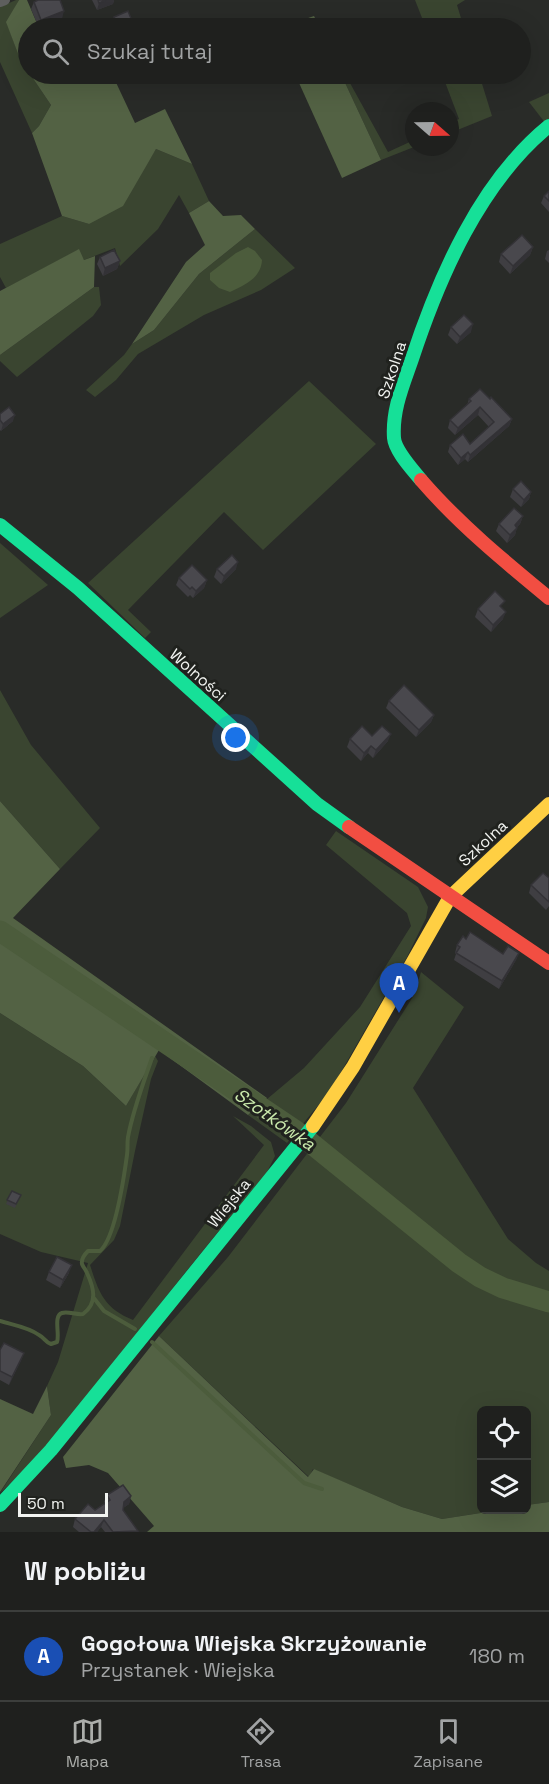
<!DOCTYPE html>
<html lang="pl">
<meta charset="utf-8">
<style>
:root{--surface:#1f201e;--page:#272827;--text:#f1f3f6;--muted:#a1a3a4;--line:#3c3e3c;--accent:#acaeab}
body{margin:0;font-family:"Space Grotesk",sans-serif;background:var(--page);color:var(--text)}
.controls{position:absolute;right:18px;bottom:18px;display:grid;overflow:hidden;border-radius:9px;box-shadow:0 6px 24px #0002}
.controls button{width:54px;height:54px;display:grid;place-items:center;padding:0;border:0;border-bottom:2px solid var(--line);background:var(--surface);color:var(--text);font:30px sans-serif}
.compass{position:absolute;left:405px;top:102px;width:54px;height:54px;border-radius:50%;background:var(--surface);box-shadow:0 6px 24px #0002;rotate:110deg}
.scale{position:absolute;left:18px;bottom:15px;width:90px;box-sizing:border-box;padding-left:6px;border:3px solid #f2f4f1;border-top:0;font-size:16px;line-height:21px;white-space:nowrap;color:#f2f4f1;-webkit-text-stroke:4px #20221e;paint-order:stroke}
.you{position:absolute;left:236px;top:738px;width:21px;height:21px;margin:-15px;border:4px solid #fff;border-radius:50%;background:#1a73e8;box-shadow:0 0 0 9px #1a73e833}
.badge{display:grid;place-items:center;width:39px;height:39px;border-radius:50%;background:var(--accent);color:#fff;font-size:20px;font-weight:700}
.pin{position:absolute;translate:-50% -50px;filter:drop-shadow(0 2px 3px #0008)}
.pin::after{content:'';position:absolute;top:32px;width:21px;height:18px;background:inherit;clip-path:polygon(0 0,100% 0,50% 100%)}
.list{margin:0;padding:0;list-style:none}
h2{display:flex;justify-content:space-between;align-items:center;height:78px;margin:0;padding:0 24px;font-size:26px}
h2 small{font-size:20px;font-weight:400;color:var(--muted)}
.list li{display:grid;grid-template-columns:39px 1fr auto;gap:18px;align-items:center;box-sizing:border-box;height:90px;padding:0 24px;border-top:2px solid var(--line)}
.list b{display:block;font-size:22px;white-space:nowrap}
.list p{margin:0;font-size:20px;white-space:nowrap;color:var(--muted)}
.list em{font-size:20px;font-style:normal;color:var(--muted)}
.icon{flex:none;width:33px;height:33px;fill:none;stroke:currentColor;stroke-width:2;stroke-linecap:round;stroke-linejoin:round}
.map{position:relative;flex:none;width:549px;height:1532px;overflow:hidden}
.search{position:absolute;background:var(--surface);box-shadow:0 6px 24px #0002;left:18px;right:18px;top:18px;height:66px;display:flex;align-items:center;gap:15px;box-sizing:border-box;padding:0 21px;border-radius:33px;color:var(--muted);font-size:22px}
.sheet{height:168px;background:var(--surface)}
nav{display:flex;justify-content:space-around;align-items:center;box-sizing:border-box;height:84px;border-top:2px solid var(--line);background:var(--surface);font-size:16px;color:var(--muted)}
nav a{display:grid;justify-items:center;gap:3px}
nav .on{color:var(--accent)}
.map>svg:first-child{display:block}
.green{fill:#3a4530}
.forest{fill:#536244}
.water{fill:#4c5c3c}
.lines{fill:none;stroke-linecap:round;stroke-linejoin:round}
.stream{stroke:#4c5c3c;stroke-width:4}
.river{stroke:#4c5c3c;stroke-width:21}
.street{stroke:#5e5f5e;stroke-width:10}
.fast{stroke:#16e098;stroke-width:14}
.slow{stroke:#ffcf43;stroke-width:14}
.jam{stroke:#f24e42;stroke-width:14}
.wall{fill:#3f3e42}
.shaded-wall{fill:#333236}
.building{fill:#49484d;stroke:#333236;stroke-width:1.5}
.labels{text-anchor:middle;dominant-baseline:central;stroke-width:6;stroke-linejoin:round;paint-order:stroke}
.street-label{font-size:16px;fill:#f2f4f1;stroke:#20221e}
.water-label{font-size:18px;font-style:italic;fill:#cae9ac;stroke:#20221e}
</style>
<div class="map">
<svg width="549" height="1532" viewBox="0 0 549 1532">
<rect width="100%" height="100%" fill="#292b28"/>
<g class="green">
<polygon points="16,0 19,0 7,23 20,59 51,105 39,126 32,133 0,62 0,7"/>
<polygon points="415,0 465,0 457,5 464,28 426,28"/>
<polygon points="341,74 345,74 388,152 414,140 414,147 381,160"/>
<polygon points="442,74 479,74 492,116 450,133 450,123 459,119"/>
<polygon points="549,93 549,121 546,124 529,102"/>
<polygon points="156,149 192,164 209,201 189,213 179,195 158,229 120,266 115,248 84,260 78,250 6,288 0,277 0,244 62,216 89,224 149,160"/>
<polygon points="255,229 295,268 261,290 204,315 138,354 116,380 95,397 86,390 124,355 132,344 154,330 199,274"/>
<polygon points="94,287 99,287 101,305 93,316 17,377 0,361 0,355"/>
<polygon points="309,381 376,444 263,550 224,512 128,610 151,632 145,638 88,583"/>
<polygon points="0,543 48,585 0,618"/>
<polygon points="0,690 31,745 100,828 60,869 0,801"/>
<polygon points="336,831 418,887 428,907 426,918 407,957 330,1091 287,1143 248,1115 304,1068 360,1007 411,926 407,913 326,845"/>
<polygon points="421,972 464,1007 413,1088 508,1239 536,1263 549,1271 549,1502 527,1505 526,1410 482,1410 482,1510 500,1510 442,1519 402,1507 313,1469 309,1477 159,1336 228,1257 346,1103 414,995"/>
<path d="M 0,1013 L 83,1066 L 126,1106 L 155,1056 L 158,1061 L 151,1079 L 135,1151 L 120,1226 L 114,1240 L 90,1265 C 99,1293 104,1308 133,1320 L 264,1145 L 233,1116 L 251,1126 L 271,1142 L 275,1156 L 267,1172 C 221,1228 176,1283 132,1340 C 90,1393 50,1448 0,1493 L 51,1415 L 47,1386 L 58,1362 L 88,1263 L 41,1252 L 0,1234 Z"/>
</g>
<g class="forest">
<polygon points="19,0 27,0 39,28 28,28 28,71 20,59 6,22"/>
<polygon points="314,16 320,28 279,28"/>
<polygon points="30,74 112,74 135,123 165,109 192,164 156,149 123,206 89,224 62,216 32,133 39,126 51,105"/>
<polygon points="295,74 341,74 381,160 342,178"/>
<polygon points="209,201 223,216 241,215 255,229 199,274 154,330 132,344 186,262 205,245 189,213"/>
<polygon points="79,249 84,260 95,256 94,287 0,355 0,291"/>
<polygon points="0,801 60,869 13,918 267,1098 248,1115 159,1050 126,1106 83,1066 0,1013"/>
<polygon points="159,1336 308,1477 314,1469 402,1507 442,1519 500,1510 526,1510 527,1505 549,1502 549,1532 147,1532 154,1526 108,1473 89,1465 66,1468 63,1457"/>
<polygon points="47,1386 51,1415 0,1492 0,1399 33,1414"/>
</g>
<path class="water" d="M 248,247 L 255,251 L 262,260 C 261,278 245,285 230,292 L 219,288 L 210,280 L 210,273 L 236,253 Z"/>
<g class="lines">
<g class="stream">
<polyline points="159,1041 161,1038"/>
<polyline points="93,1297 104,1311 135,1329"/>
<path d="M 0,1321 C 13,1325 28,1327 39,1335 C 45,1338 45,1342 51,1344 L 57,1342 C 60,1334 53,1316 62,1313 C 68,1311 76,1315 83,1314 C 98,1303 94,1288 87,1273 C 86,1270 83,1267 82,1264 C 81,1259 85,1254 88,1251 L 100,1251 C 115,1238 124,1177 127,1155 C 128,1149 127,1143 128,1137 C 133,1110 143,1084 152,1058"/>
<polyline points="152,1342 304,1483 322,1489"/>
</g>
<polyline class="river" points="0,931 296,1131 459,1263 480,1277 503,1288 549,1302"/>
<polyline class="street" points="0,2 5,0"/>
<g class="fast">
<path d="M 421,480 C 413,470 395,451 394,438 C 392,410 403,385 412,359 C 439,277 480,182 549,126"/>
<polyline points="0,525 78,588 317,804 349,827"/>
<polyline points="0,1505 51,1450 313,1126"/>
</g>
<polyline class="slow" points="313,1126 353,1067 450,897 549,804"/>
<g class="jam">
<path d="M 421,480 C 459,524 504,561 549,598"/>
<polyline points="349,827 549,963"/>
</g>
</g>
<g class="wall">
<polygon points="92,0 114,0 113,4 97,10"/>
<polygon points="34,2 62,19 39,28 31,9"/>
<polygon points="114,17 130,24 121,28 116,28 113,20"/>
<polygon points="127,74 147,74 147,75 130,81"/>
<polygon points="549,191 549,212 541,203 544,196"/>
<polygon points="533,247 530,255 510,274 499,262 501,254"/>
<polygon points="549,250 549,263 545,259 547,251"/>
<polygon points="100,257 120,261 117,269 103,276 97,264"/>
<polygon points="451,327 471,332 457,344 448,335"/>
<polygon points="469,399 512,419 509,426 468,462 465,459 458,465 448,452 450,445 470,444 489,427 478,415 455,435 448,428 450,420 467,405"/>
<polygon points="0,414 13,421 1,431 0,430"/>
<polygon points="513,489 531,492 529,499 521,507 510,497"/>
<polygon points="523,516 520,524 517,527 515,535 507,543 496,531 499,524"/>
<polygon points="217,569 236,569 221,584 214,577"/>
<polygon points="179,578 207,580 204,588 193,598 190,595 188,597 176,585"/>
<polygon points="478,609 503,609 503,619 491,632 475,617"/>
<polygon points="389,701 434,715 431,722 416,737 386,708"/>
<polygon points="372,736 388,741 373,758 368,753 361,761 347,747 350,739"/>
<polygon points="549,878 549,906 546,910 529,893 531,885"/>
<polygon points="466,939 503,954 519,953 516,960 499,989 454,960 456,954 455,953 457,945"/>
<polygon points="12,1191 21,1195 15,1208 6,1204"/>
<polygon points="49,1272 69,1273 60,1288 46,1280"/>
<polygon points="0,1350 24,1353 9,1385 0,1380"/>
<polygon points="107,1495 131,1496 129,1504 123,1508 123,1510 138,1532 105,1532 101,1527 97,1532 79,1532 73,1527 75,1519 95,1510 105,1503 104,1502"/>
</g>
<g class="shaded-wall">
<polygon points="106,0 114,0 113,4 97,10 99,3"/>
<polygon points="64,11 62,19 39,28 41,20"/>
<polygon points="132,21 130,24 121,28 118,28 118,26"/>
<polygon points="136,74 147,74 147,75 130,81 132,75"/>
<polygon points="533,247 530,255 510,274 513,266"/>
<polygon points="120,261 117,269 103,276 105,268"/>
<polygon points="473,324 471,332 457,344 460,337"/>
<polygon points="480,407 478,415 455,435 458,428"/>
<polygon points="15,415 13,421 1,431 3,424"/>
<polygon points="512,419 509,426 468,462 470,455"/>
<polygon points="468,452 465,459 458,465 461,458"/>
<polygon points="531,492 529,499 521,507 524,500"/>
<polygon points="523,516 520,524 512,533 515,525"/>
<polygon points="517,528 515,535 507,543 510,535"/>
<polygon points="238,562 236,569 221,584 224,576"/>
<polygon points="207,580 204,588 193,598 196,591"/>
<polygon points="506,612 503,619 491,632 493,625"/>
<polygon points="434,715 431,722 416,737 419,730"/>
<polygon points="391,734 388,741 373,758 376,750"/>
<polygon points="371,746 368,753 361,761 364,753"/>
<polygon points="519,953 516,960 499,989 502,981"/>
<polygon points="72,1265 69,1273 60,1288 63,1280"/>
<polygon points="24,1353 21,1361 9,1385 12,1377"/>
<polygon points="131,1496 129,1504 122,1509 124,1502"/>
<polygon points="104,1520 101,1527 97,1532 94,1532"/>
</g>
<g class="building">
<polygon points="38,0 60,0 64,11 41,20 34,2"/>
<polygon points="98,0 106,0 99,3"/>
<polygon points="128,11 132,21 118,26 114,17"/>
<polygon points="549,191 549,201 544,196"/>
<polygon points="522,235 533,247 513,266 501,254"/>
<polygon points="114,250 120,261 105,268 100,257"/>
<polygon points="464,315 473,324 460,337 451,327"/>
<polygon points="480,389 490,399 491,397 512,419 470,455 468,452 461,458 450,445 463,434 470,444 494,422 480,407 458,428 450,420 471,401 469,399"/>
<polygon points="9,407 15,415 3,424 0,420 0,414"/>
<polygon points="521,481 531,492 524,500 513,489"/>
<polygon points="514,508 523,516 515,525 517,528 510,535 499,524"/>
<polygon points="232,555 238,562 224,576 217,569"/>
<polygon points="192,565 207,580 196,591 192,587 190,589 179,578"/>
<polygon points="495,591 505,601 500,606 506,612 493,625 478,609"/>
<polygon points="404,685 434,715 419,730 389,701"/>
<polygon points="362,726 372,736 382,726 391,734 376,750 371,746 364,753 350,739"/>
<polygon points="543,873 549,878 549,902 531,885"/>
<polygon points="470,932 503,954 508,946 519,953 502,981 456,953 460,947 457,945 463,936 466,939"/>
<polygon points="12,1191 21,1195 16,1204 7,1200"/>
<polygon points="57,1257 72,1265 63,1280 49,1272"/>
<polygon points="4,1343 24,1353 12,1377 0,1371 0,1350"/>
<polygon points="123,1485 131,1496 124,1502 123,1510 138,1531 113,1532 104,1520 94,1532 91,1532 75,1519 88,1504 95,1510 110,1500 107,1495"/>
</g>
<g class="labels">
<g class="street-label">
<text transform="translate(392 370) rotate(-72)">Szkolna</text>
<text transform="translate(198 675) rotate(42)">Wolności</text>
<text transform="translate(483 843) rotate(-43)">Szkolna</text>
<text transform="translate(229 1203) rotate(-51)">Wiejska</text>
</g>
<g class="water-label">
<text transform="translate(275 1119) rotate(35)">Szotkówka</text>
</g>
</g>
</svg>
<div class="controls">
<button><svg class="icon" aria-label="locate" viewBox="0 0 24 24"><circle cx="12" cy="12" r="6"/><path d="M12 2v4M12 18v4M2 12h4M18 12h4"/></svg></button>
<button><svg class="icon" aria-label="layers" viewBox="0 0 24 24"><path d="M12 4l9 5-9 5-9-5zM3 14l9 5 9-5"/></svg></button>
</div>
<svg class="compass" viewBox="-18 -18 36 36"><path d="M0-13l5 13h-10z" fill="#e53935"/><path d="M0 13l5-13h-10z" fill="#a1a3a4"/></svg>
<div class="scale">50 m</div>
<div class="you"></div>
<div class="pin badge" style="left:399px;top:1013px;background:#1a4fb4">A</div>
<div class="search"><svg class="icon" aria-label="search" viewBox="0 0 24 24"><circle cx="10" cy="10" r="6"/><path d="M15 15l6 6"/></svg>Szukaj tutaj</div>
</div>
<section class="sheet">
<h2>W pobliżu<small></small></h2>
<ul class="list">
<li><span class="badge" style="background:#1a4fb4">A</span><div><b>Gogołowa Wiejska Skrzyżowanie</b><p>Przystanek · Wiejska</p></div><em>180 m</em></li>
</ul>
</section>
<nav>
<a class="on"><svg class="icon" aria-label="map" viewBox="0 0 24 24"><path d="M3 6l6-2 6 2 6-2v14l-6 2-6-2-6 2zM9 4v14M15 6v14"/></svg>Mapa</a>
<a><svg class="icon" aria-label="directions" viewBox="0 0 24 24"><path d="M12 3l9 9-9 9-9-9zM9 14v-3h6M13 9l2 2-2 2"/></svg>Trasa</a>
<a><svg class="icon" aria-label="saved" viewBox="0 0 24 24"><path d="M7 4h10v16l-5-4-5 4z"/></svg>Zapisane</a>
</nav>
